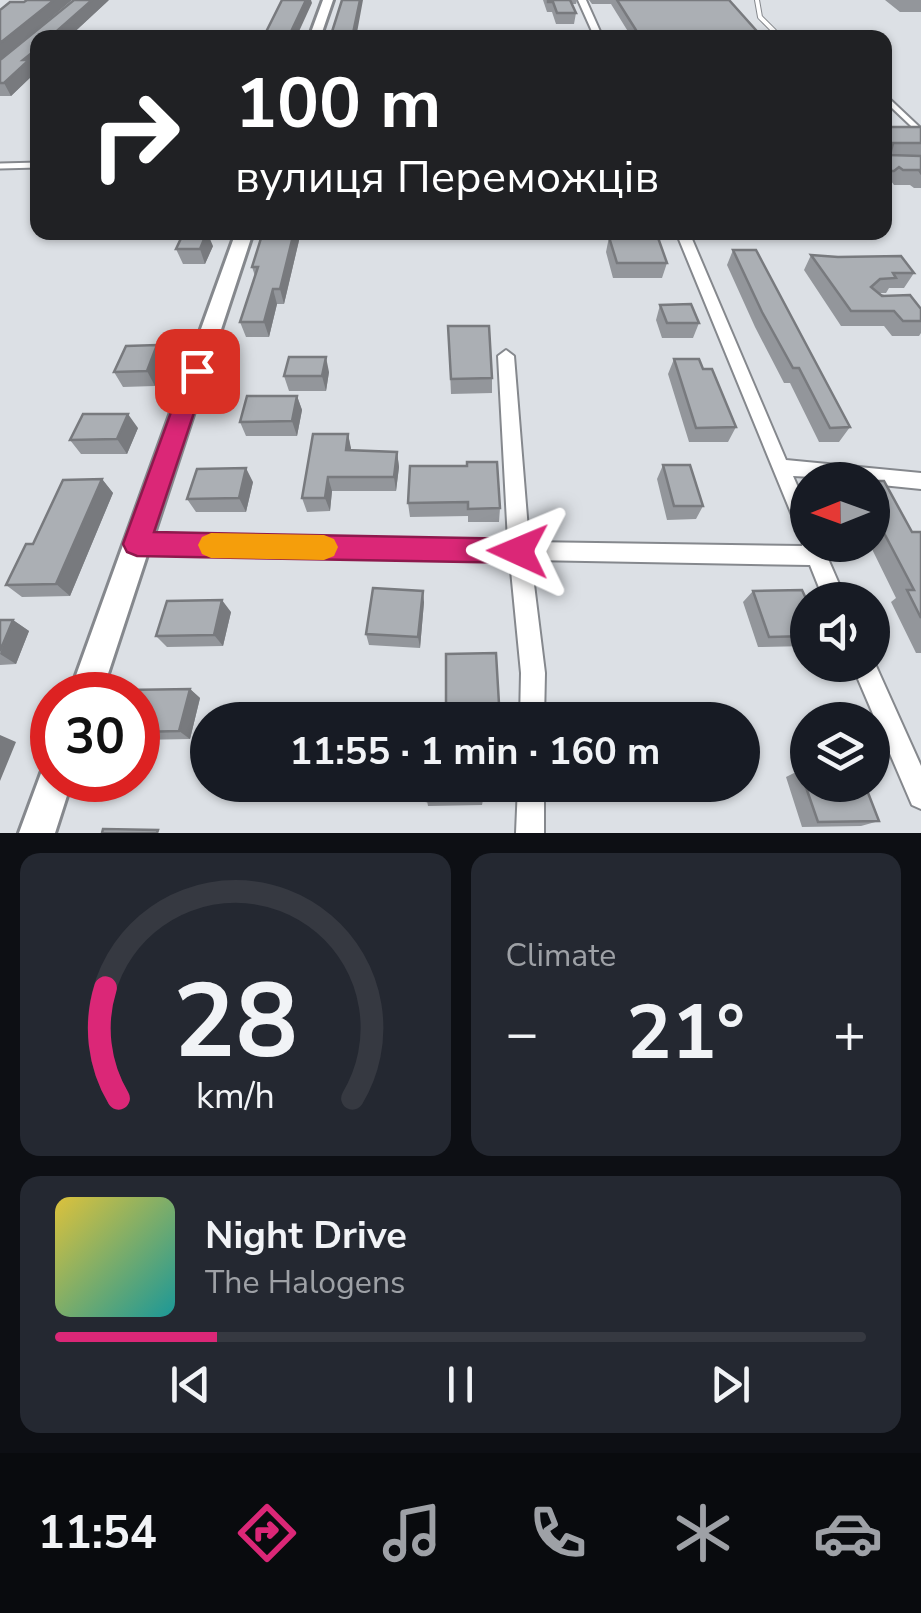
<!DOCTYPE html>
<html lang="en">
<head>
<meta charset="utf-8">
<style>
  :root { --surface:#171b24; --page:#242831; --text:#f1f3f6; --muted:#9ea1a6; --line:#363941; --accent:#db2777 }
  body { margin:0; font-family:"Nunito Sans",sans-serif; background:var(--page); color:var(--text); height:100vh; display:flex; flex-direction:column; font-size:38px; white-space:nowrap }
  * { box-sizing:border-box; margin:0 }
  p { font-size:32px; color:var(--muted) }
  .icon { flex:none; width:55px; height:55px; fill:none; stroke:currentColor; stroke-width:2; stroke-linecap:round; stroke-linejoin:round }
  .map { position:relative; height:833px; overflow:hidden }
  .sheet { display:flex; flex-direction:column; gap:20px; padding:20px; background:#0d0f14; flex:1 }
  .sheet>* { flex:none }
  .top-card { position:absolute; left:30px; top:30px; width:862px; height:210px; border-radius:20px; box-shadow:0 2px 8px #0004; background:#202124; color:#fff; overflow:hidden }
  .needle { width:65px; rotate:269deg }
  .tools { position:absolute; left:790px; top:462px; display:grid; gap:20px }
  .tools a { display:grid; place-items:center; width:100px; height:100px; border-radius:50%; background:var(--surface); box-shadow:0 2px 8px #0004; font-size:50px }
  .speed { position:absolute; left:30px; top:672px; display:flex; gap:20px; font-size:50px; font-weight:700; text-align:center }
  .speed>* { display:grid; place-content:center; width:130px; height:130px; border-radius:50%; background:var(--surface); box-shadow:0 2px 8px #0004; line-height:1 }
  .speed .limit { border:15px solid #d22; background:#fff; color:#111 }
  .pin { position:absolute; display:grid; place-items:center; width:85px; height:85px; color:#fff; margin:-42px; border-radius:20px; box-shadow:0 5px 15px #0006 }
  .me { position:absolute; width:110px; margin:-55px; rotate:271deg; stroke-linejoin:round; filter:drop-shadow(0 0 8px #0008) }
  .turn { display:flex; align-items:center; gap:35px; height:210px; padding:0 40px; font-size:45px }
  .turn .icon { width:130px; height:130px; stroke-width:2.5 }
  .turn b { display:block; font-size:70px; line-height:85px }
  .big { font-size:75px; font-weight:700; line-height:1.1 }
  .sheet .tile { flex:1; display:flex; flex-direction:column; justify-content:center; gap:15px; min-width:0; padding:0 35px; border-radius:20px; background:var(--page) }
  .sheet .dial { align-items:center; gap:0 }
  .dial svg { height:260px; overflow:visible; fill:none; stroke:var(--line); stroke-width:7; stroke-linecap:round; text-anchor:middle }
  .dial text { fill:var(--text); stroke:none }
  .song { display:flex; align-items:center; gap:30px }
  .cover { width:120px; height:120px; border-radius:15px; background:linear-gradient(135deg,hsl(50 70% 55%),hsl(180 70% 35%)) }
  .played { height:10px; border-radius:5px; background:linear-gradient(90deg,var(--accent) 20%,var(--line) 20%) }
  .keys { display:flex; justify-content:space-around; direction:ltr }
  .heat { display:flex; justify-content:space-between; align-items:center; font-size:55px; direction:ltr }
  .sheet .tiles { flex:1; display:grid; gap:20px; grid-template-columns:1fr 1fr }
  .tile:last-child { grid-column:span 2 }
  .trip { position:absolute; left:190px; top:702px; width:570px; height:100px; border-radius:50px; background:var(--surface); box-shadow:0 2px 8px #0004; font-weight:700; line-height:100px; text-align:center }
  .tabs { display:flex; height:160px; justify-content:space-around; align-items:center; background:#090b0e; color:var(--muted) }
  .tabs .icon { width:70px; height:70px }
  .tabs .on { color:var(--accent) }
  .tabs b { font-size:45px; color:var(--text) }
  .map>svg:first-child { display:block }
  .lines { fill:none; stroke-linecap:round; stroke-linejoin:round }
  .service-far1-casing { stroke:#85888d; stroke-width:6 }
  .service-casing { stroke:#85888d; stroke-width:9 }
  .minor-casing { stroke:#85888d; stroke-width:4 }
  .tertiary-casing { stroke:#85888d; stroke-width:6 }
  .service-far1 { stroke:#fff; stroke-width:4 }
  .service { stroke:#fff; stroke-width:5 }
  .minor { fill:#fff; fill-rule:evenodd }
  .tertiary { fill:#fff; fill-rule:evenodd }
  .wall { fill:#93969b }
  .shaded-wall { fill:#787a7e }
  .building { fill:#abafb4; stroke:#787a7e; stroke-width:2.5 }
  .route { fill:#db2777; stroke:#8e194d; stroke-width:2.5 }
  .slow { fill:#f59e0b }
</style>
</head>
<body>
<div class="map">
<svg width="921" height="833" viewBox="0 0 921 833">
  <rect width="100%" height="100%" fill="#dce0e5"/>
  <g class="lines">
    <defs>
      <path id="service-far1" d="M 757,0 L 760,17 L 774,31"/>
      <path id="service" d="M 885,98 L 921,132
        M 0,166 L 38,165"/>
      <path id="minor" d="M 578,0 L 586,0 L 603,38 L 595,38 Z
        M 676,232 L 689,232 L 786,460 L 921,473 L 921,489 L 872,484 L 872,480 L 793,476 L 808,510 L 808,545 L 822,545 L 846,600 L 824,600 L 810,565 L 531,560 L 545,673 L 544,720 L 520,720 L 521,673 L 510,560 L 137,553 L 130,551 L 127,544 L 130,537 L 137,535 L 508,541 L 498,356 L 506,350 L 514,356 L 529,542 L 802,546 L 803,542 Z
        M 872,657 L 921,766 L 921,809 L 912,805 L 852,665 L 872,665 Z
        M 518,785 L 544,785 L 544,833 L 516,833 Z"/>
      <path id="tertiary" d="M 323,0 L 333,0 L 320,38 L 309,38 Z
        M 236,232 L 253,232 L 101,695 L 69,695 Z
        M 52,764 L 52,780 L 72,780 L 55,833 L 19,833 L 43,768 Z"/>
    </defs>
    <!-- service-far1 casing -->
    <use href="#service-far1" class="service-far1-casing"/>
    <!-- service casing -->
    <use href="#service" class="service-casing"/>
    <!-- minor casing -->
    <use href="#minor" class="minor-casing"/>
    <!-- tertiary casing -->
    <use href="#tertiary" class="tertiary-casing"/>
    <!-- service-far1 -->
    <use href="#service-far1" class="service-far1"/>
    <!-- service -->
    <use href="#service" class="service"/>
    <!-- minor -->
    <use href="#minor" class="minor"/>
    <!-- tertiary -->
    <use href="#tertiary" class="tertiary"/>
  </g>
  <!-- wall -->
  <path class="wall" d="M 109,0 L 68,38 L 38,38 L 34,69 L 35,73 L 11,96 L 0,96 L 0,10 L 29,37 Z
    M 543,0 L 577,0 L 576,4 L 572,4 L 576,13 L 574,24 L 556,24 L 552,12 L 547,12 Z
    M 589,0 L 729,0 L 763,38 L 632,38 L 611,4 L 592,4 Z
    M 885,0 L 921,0 L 921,12 L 900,12 Z
    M 885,127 L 921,127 L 921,188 L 914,188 L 910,185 L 894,185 L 891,181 L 885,185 Z
    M 263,232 L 301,232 L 284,304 L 277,304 L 269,337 L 246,337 L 240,322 L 255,276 L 252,267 Z
    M 623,232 L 656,232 L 667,263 L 662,278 L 613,278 L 606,252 L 609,237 L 625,237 Z
    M 213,246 L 205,264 L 183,264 L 176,249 Z
    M 733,250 L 850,427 L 839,442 L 819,442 L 790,383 L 784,383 L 755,327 L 727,265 Z
    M 811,255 L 914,273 L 904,288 L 889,288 L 886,293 L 879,293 L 921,309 L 921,333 L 919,336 L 892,336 L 884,326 L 841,326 L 804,270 Z
    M 660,305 L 699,323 L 693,338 L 662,338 L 656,320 Z
    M 448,326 L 492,378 L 492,393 L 451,394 Z
    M 674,359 L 736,427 L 728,442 L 689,442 L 668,374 Z
    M 165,360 L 155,386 L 123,387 L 114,372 Z
    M 329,372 L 326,391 L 289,391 L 284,376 Z
    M 297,396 L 302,410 L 297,436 L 246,436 L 240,422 Z
    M 138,428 L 127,454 L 81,454 L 70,440 Z
    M 348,434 L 351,451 L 397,452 L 399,467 L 396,491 L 332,491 L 330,511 L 307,512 L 302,498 Z
    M 663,465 L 703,506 L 696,519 L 667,520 L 657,479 Z
    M 410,466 L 500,508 L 499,522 L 468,522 L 468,516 L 410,517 L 408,503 Z
    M 102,479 L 113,493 L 70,596 L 22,597 L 6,585 L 33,544 Z
    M 872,481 L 912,532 L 921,532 L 921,653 L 916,653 L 891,602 L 896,598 L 870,545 L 872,545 Z
    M 253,482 L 246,512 L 196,512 L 187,499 Z
    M 753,591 L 808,603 L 808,646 L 758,647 L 743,602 Z
    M 424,602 L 420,648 L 369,645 L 366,634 Z
    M 231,612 L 223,646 L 167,647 L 156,636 Z
    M 0,620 L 13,620 L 29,631 L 16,664 L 0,665 Z
    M 446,654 L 499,704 L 498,713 L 446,714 Z
    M 190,689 L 200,698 L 190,739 L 138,740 L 138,695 Z
    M 800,770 L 879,821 L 861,826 L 802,827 L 786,777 Z
    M 483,800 L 482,805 L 428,806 L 427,801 Z"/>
  <!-- shaded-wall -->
  <path class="shaded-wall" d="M 54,0 L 72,0 L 0,61 L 0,43 Z
    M 92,0 L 109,0 L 68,38 L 49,38 Z
    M 306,0 L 311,0 L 312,3 L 296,38 L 288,38 Z
    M 360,0 L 363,0 L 356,38 L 352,38 Z
    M 38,48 L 38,66 L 34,69 L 35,73 L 11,96 L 4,83 L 23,60 Z
    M 207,232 L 213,246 L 205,264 L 200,249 Z
    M 294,232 L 301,232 L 284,304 L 280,289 Z
    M 273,289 L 277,304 L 269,337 L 264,322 Z
    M 157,345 L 165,360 L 155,386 L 147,371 Z
    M 326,357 L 329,372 L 326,391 L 322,376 Z
    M 297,396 L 302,410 L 297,436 L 292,421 Z
    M 128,414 L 138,428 L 127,454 L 117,439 Z
    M 348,434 L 351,448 L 349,465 L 346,450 Z
    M 397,452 L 399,467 L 396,491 L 394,477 Z
    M 246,468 L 253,482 L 246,512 L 239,498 Z
    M 328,477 L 332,491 L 330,511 L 325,498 Z
    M 102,479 L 113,493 L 70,596 L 56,584 Z
    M 423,591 L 424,602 L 420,648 L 418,637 Z
    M 222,600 L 231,612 L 223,646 L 214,635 Z
    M 13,620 L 29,631 L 16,664 L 0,654 Z
    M 190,689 L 200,698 L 190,739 L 179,731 Z
    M 0,735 L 16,742 L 0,781 Z"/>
  <!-- building -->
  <path class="building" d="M 27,0 L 54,0 L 0,43 L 0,10 L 10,2 L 24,2 Z
    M 74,0 L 92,0 L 49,38 L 38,38 L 38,48 L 23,60 L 29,60 L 4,83 L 0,83 L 0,60 Z
    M 282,0 L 306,0 L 288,38 L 263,38 Z
    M 342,0 L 360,0 L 352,38 L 330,38 Z
    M 548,0 L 570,0 L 576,13 L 557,13 L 553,2 L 548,2 Z
    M 617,0 L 729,0 L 763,38 L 641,38 Z
    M 885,127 L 921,127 L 921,143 L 893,143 L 890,155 L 921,156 L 921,173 L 919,170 L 903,170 L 899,167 L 894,171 L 885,171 Z
    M 184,232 L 207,232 L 200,249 L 176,249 Z
    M 263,232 L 294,232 L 280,289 L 273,289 L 264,322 L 240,322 L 258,267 L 252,267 Z
    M 632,232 L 656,232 L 667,263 L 617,263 L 609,237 L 633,237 Z
    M 733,250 L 756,250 L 850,427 L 830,428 L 799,368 L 793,368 L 762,312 Z
    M 811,255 L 838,257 L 901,256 L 914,273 L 893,273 L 896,278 L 880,279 L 871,287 L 882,296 L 910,295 L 921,309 L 921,321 L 903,321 L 894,311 L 851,311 Z
    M 691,304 L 699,323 L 667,323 L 660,305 Z
    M 448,326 L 489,326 L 492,378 L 451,379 Z
    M 157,345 L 147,371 L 114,372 L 126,346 Z
    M 289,357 L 326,357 L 322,376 L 284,376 Z
    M 674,359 L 699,359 L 703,369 L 712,369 L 736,427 L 696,428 Z
    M 247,396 L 297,396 L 292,421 L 240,422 Z
    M 83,414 L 128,414 L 117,439 L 70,440 Z
    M 313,434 L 348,434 L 346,450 L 397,452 L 394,477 L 328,477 L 325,498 L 302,498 Z
    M 467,462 L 497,462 L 500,508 L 468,509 L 468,502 L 408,503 L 410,466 L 467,466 Z
    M 663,465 L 690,465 L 703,506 L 674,506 Z
    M 246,468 L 239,498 L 187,499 L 197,469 Z
    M 102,479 L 56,584 L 6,585 L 26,544 L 33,544 L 63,480 Z
    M 872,481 L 884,481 L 912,532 L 921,532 L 921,618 L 907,590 L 914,590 L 874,514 L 872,514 Z
    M 373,588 L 423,591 L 418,637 L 366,634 Z
    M 802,590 L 808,603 L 808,636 L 769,637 L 753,591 Z
    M 222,600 L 214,635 L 156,636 L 167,601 Z
    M 0,620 L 13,620 L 0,651 Z
    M 496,653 L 499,704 L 446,705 L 446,654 Z
    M 190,689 L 179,731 L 138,732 L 138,695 L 124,695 L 126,690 Z
    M 800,770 L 808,770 L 808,785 L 865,785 L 879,821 L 818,822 Z
    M 427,785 L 483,785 L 483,800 L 427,801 Z
    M 103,829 L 158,830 L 157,833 L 102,833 Z"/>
  <!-- route -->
  <path class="route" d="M 197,363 L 208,371 L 154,532 L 518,539 L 528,542 L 532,551 L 528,559 L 518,563 L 137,556 L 127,552 L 123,544 L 186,371 Z"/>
  <!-- slow -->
  <path class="slow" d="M 211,533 L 324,535 L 334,539 L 338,547 L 334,556 L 324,560 L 211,558 L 202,554 L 198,545 L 202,537 Z"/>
</svg>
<div class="tools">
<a><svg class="needle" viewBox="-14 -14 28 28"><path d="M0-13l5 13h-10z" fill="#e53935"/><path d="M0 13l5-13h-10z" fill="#9ea1a6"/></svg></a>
<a><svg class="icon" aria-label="sound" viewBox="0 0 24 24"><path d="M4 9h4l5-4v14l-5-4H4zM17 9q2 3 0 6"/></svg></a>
<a><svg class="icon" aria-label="layers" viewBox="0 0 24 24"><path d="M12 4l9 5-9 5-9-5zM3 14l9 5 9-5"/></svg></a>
</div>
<div class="speed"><div class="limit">30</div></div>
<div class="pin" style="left:197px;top:371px;background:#d93025"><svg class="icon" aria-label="arrive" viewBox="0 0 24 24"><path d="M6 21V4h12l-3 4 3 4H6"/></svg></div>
<svg class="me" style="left:518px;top:551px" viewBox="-20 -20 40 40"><path d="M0-17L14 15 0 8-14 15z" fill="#db2777" stroke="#fff" stroke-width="4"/></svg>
<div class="trip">11:55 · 1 min · 160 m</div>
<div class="top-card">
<div class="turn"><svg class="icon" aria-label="right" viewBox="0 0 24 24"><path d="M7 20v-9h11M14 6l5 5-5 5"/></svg><div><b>100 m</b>вулиця Переможців</div></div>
</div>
</div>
<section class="sheet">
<div class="tiles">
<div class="tile dial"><svg viewBox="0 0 100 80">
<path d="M14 69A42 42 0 1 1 86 69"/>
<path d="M14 69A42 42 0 0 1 10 35" stroke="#db2777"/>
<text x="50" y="56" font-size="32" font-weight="700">28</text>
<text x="50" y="72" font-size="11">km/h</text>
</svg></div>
<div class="tile"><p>Climate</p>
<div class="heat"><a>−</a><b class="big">21°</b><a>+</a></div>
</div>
<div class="tile">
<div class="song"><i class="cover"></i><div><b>Night Drive</b><p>The Halogens</p></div></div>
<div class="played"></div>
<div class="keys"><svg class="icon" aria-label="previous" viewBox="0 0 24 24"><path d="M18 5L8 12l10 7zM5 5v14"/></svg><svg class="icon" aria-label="pause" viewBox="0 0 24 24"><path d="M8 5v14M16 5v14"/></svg><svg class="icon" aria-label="next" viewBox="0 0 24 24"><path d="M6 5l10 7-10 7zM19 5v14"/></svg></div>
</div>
</div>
</section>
<nav class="tabs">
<b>11:54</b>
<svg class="icon on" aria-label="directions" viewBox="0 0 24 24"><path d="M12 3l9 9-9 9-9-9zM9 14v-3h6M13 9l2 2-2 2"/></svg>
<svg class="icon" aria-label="music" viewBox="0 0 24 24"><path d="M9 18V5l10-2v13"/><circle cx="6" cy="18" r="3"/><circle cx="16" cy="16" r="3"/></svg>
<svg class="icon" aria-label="phone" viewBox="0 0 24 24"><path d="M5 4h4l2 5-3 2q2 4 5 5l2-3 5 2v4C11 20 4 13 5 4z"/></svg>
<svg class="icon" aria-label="climate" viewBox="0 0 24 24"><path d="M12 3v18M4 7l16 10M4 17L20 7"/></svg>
<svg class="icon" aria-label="car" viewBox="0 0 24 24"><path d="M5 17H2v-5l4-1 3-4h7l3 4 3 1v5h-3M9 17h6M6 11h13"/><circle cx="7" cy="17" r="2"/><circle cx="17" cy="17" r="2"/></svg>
</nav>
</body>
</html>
